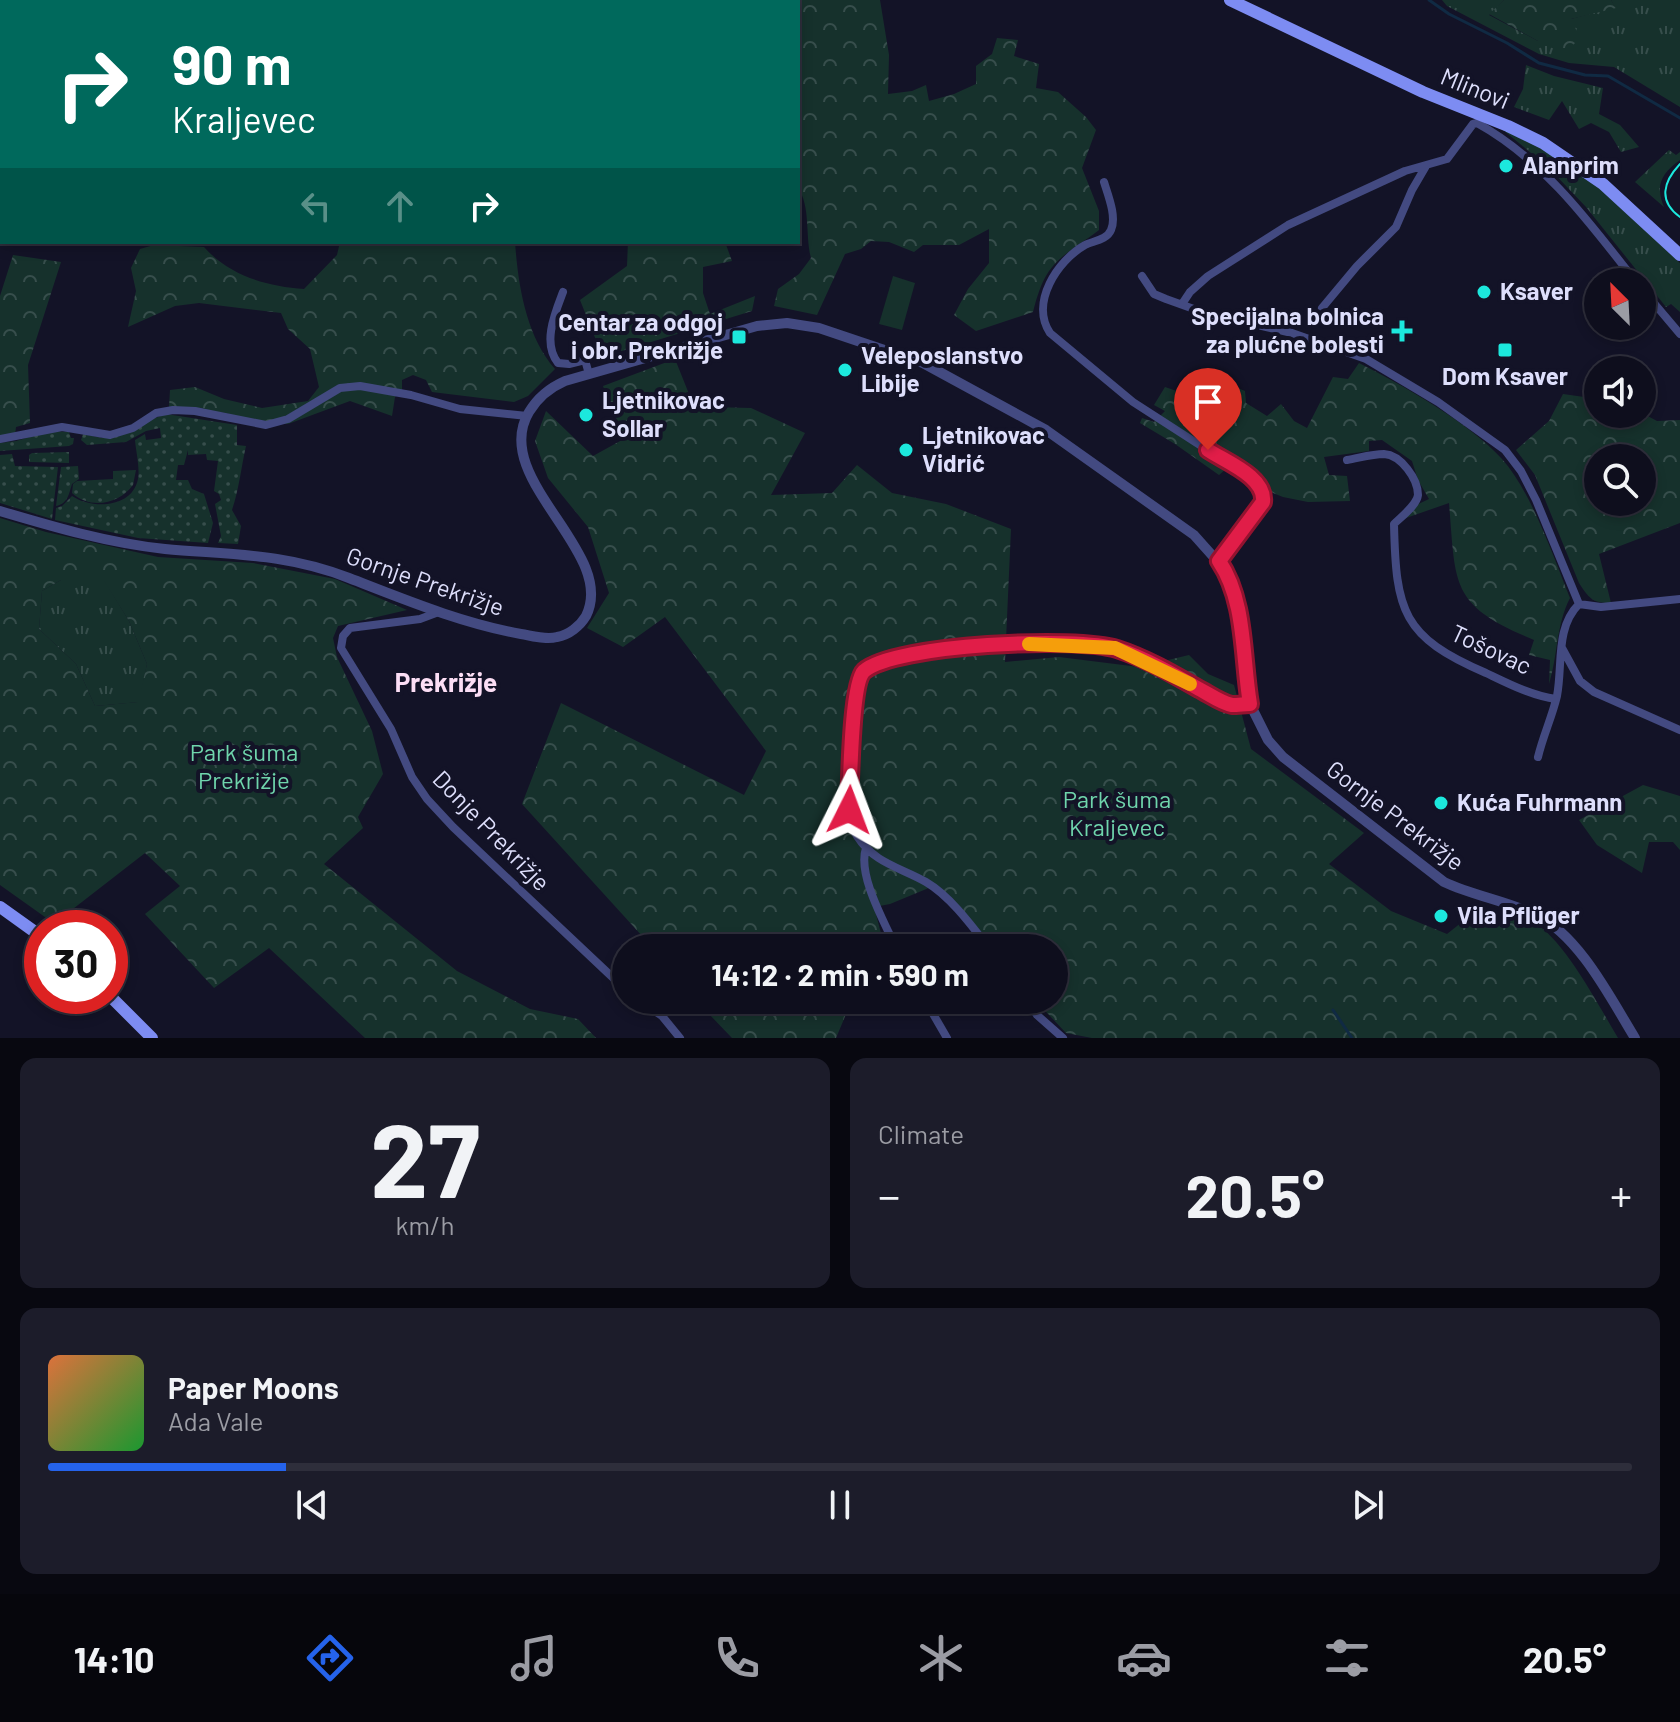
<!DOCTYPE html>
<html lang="en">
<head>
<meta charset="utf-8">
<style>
  :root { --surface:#0e0e1d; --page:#1c1c2a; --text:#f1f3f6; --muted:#9b9ca4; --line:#2e2e3b; --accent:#2563eb }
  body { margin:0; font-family:Barlow,sans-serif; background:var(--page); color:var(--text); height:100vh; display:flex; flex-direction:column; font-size:30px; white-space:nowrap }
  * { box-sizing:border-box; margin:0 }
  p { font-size:26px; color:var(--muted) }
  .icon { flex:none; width:44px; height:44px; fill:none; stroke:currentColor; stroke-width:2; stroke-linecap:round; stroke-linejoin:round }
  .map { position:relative; height:1038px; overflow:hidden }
  .details { display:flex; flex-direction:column; gap:20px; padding:20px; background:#080810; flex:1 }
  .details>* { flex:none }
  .top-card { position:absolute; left:0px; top:0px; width:800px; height:244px; box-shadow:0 4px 12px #0003,0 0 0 2px var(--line); background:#00695c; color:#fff; overflow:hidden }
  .needle { width:52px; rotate:336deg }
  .controls { position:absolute; left:1584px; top:268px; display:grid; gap:16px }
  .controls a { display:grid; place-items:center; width:72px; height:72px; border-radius:50%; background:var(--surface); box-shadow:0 4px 12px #0003,0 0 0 2px var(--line); font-size:40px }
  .speed { position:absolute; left:24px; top:910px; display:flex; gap:16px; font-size:40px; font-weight:700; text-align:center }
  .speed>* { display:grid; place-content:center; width:104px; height:104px; border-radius:50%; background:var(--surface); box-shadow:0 4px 12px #0003,0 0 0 2px var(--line); line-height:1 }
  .speed .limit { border:12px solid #d22; background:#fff; color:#111 }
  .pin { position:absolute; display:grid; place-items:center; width:68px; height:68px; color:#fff; margin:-82px -34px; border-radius:50% 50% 50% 0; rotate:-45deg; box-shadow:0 0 8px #0007 }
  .pin .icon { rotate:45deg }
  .me { position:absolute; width:88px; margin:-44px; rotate:3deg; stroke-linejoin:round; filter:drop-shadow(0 0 6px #0008) }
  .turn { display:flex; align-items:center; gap:28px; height:168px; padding:0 40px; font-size:36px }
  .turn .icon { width:104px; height:104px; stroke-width:2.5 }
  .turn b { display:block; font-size:56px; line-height:68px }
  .lanes { display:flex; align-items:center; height:76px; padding:0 40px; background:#0003; justify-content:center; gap:40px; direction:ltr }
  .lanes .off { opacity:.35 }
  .big { font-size:60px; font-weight:700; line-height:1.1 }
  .details .tile { flex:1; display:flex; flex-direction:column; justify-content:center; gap:12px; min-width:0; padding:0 28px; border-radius:16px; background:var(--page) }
  .details .dial { align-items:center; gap:0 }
  .dial b { font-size:104px; line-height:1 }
  .song { display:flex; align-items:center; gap:24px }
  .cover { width:96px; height:96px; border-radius:12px; background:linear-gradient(135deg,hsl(20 70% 55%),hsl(130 70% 35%)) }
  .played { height:8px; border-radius:4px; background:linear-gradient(90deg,var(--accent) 15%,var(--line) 15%) }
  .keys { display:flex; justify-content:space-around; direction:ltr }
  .heat { display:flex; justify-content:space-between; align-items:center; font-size:44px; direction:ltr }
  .details .tiles { flex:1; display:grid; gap:20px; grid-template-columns:1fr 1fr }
  .tile:last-child { grid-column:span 2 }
  .trip { position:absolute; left:612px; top:934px; width:456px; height:80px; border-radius:40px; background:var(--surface); box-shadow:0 4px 12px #0003,0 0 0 2px var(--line); font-weight:700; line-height:80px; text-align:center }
  .tab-bar { display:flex; height:128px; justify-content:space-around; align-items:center; background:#06060c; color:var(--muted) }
  .tab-bar .icon { width:56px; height:56px }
  .tab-bar .on { color:var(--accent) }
  .tab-bar b { font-size:36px; color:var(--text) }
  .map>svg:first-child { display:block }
  .grass { fill:url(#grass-tufts) }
  .forest { fill:url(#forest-crowns); fill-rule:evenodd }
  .garden { fill:url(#garden-dots) }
  .pitch { fill:#16312c }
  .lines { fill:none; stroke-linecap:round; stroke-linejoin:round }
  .stream { stroke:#102a43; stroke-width:3 }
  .minor { stroke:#434a81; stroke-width:8 }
  .tertiary { stroke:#434a81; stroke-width:10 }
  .secondary { stroke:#7d8cf2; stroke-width:12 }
  .tram { stroke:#1ce8dd; stroke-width:2 }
  .route-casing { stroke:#92132f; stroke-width:20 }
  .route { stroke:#e11d48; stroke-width:14 }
  .slow { stroke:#f59e0b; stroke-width:14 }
  .poi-dot { fill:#1ce8dd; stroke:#131327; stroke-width:3 }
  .labels { text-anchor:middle; stroke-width:8; stroke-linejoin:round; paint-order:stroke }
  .street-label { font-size:24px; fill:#dddefb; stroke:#131327 }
  .poi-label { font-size:24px; font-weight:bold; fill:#dddefb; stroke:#131327; text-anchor:start }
  .park-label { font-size:24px; fill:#6fd5ac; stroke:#131327 }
  .neighbourhood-label { font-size:26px; font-weight:bold; fill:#fcdef5; stroke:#131327 }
</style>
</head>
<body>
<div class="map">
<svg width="1680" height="1038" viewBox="0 0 1680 1038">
  <defs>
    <pattern id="grass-tufts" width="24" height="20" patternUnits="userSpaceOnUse" patternTransform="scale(2)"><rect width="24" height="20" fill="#16312c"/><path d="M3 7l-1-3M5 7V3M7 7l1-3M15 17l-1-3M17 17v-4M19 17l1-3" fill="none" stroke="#374e4c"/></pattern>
    <pattern id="forest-crowns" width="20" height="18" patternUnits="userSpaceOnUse" patternTransform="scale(2)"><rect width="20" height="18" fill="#16312c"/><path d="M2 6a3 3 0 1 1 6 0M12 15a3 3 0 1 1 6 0" fill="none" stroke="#374e4c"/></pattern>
    <pattern id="garden-dots" width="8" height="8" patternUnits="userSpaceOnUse" patternTransform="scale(2)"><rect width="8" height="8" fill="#16312c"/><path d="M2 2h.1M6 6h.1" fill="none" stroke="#374e4c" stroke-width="1.8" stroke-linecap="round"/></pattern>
  </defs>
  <rect width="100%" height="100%" fill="#131327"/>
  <!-- grass -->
  <path class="grass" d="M 1442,0 L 1504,0 L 1489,15 L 1538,41 L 1571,19 L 1615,7 L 1611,0 L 1680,0 L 1680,107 L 1614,67 L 1569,63 L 1539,54 L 1447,6 Z
    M 1526,65 L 1554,76 L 1603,88 L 1599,114 L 1620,125 L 1639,147 L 1621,152 L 1609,132 L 1591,123 L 1579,129 L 1562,101 L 1549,120 L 1514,107 L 1523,89 Z
    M 1504,128 L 1557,156 L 1601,189 L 1680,263 L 1680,312 L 1671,304 L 1666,307 L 1586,207 L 1547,166 L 1503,130 Z
    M 1669,150 L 1676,155 L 1680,152 L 1680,160 C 1661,174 1655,185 1664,207 L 1635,182 Z
    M 61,580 L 104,580 L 129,621 L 147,664 L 139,702 L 95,706 L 76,664 L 39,629 L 42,591 Z"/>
  <!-- forest -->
  <path class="forest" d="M 673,0 L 880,0 L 889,55 L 888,94 L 912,91 L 926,85 L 929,101 L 954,94 L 976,84 L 976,66 L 992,54 L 997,38 L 1018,40 L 1014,56 L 1039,64 L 1036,88 L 1058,92 L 1086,117 L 1096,130 L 1082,168 L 1099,211 L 1099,230 C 1059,260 1046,260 1033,312 L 976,331 L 954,315 L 968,289 L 989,263 L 989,229 L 959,245 L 923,245 L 914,252 L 889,242 L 871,241 L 861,249 L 845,254 L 817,315 L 774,306 L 778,289 L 799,274 L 811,258 C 805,235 811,208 798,187 L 798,2 L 673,2 Z
    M 1504,0 L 1611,0 L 1616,8 L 1571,19 L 1580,38 L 1567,51 L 1553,51 L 1553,43 L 1538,41 L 1489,14 Z
    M 340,242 L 515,242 C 518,285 526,336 555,369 L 528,396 L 514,402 L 432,392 L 426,380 L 413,375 L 402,380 L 402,390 L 395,397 L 392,416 L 350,401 L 288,424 L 258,423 L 226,413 L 169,407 L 170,390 L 195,387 L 224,399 L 262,408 L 308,401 L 319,387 L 310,349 L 288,329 L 281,313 L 199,303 L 175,306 L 128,327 L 136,291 L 131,268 L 140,249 L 154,245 L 204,247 C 230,276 266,286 304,289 L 337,255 Z
    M 628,242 L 725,242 L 732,261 L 703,267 L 703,293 L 710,314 L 755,296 L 752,311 L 612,354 L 598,345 L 580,300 L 627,266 Z
    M 13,255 L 61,262 L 28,365 L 30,423 L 16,427 L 15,435 L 0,435 L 0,296 Z
    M 675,359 L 689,394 L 710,407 L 751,408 L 805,433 L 771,495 L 832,493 L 857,465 L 892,493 L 946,504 L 1011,529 L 1005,662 L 1059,657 L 1139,667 L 1189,655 L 1208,674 L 1234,685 L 1251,749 L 1364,833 L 1329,864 L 1391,911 L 1447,934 L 1476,911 C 1495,913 1514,914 1532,922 C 1562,935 1600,1008 1618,1038 L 1092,1038 L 1066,1033 L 1035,1000 L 1054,1000 L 1054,948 L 994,948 L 953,900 L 936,885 L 890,904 L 874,907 L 882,937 L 877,948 L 653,948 L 522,804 L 561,703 L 744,795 L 766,751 L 665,617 L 623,647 L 587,628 L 609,593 L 588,527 L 548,478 L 535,441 L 546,411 L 593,456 L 622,440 L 603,386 Z
    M 1359,363 C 1401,384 1471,424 1502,459 C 1532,493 1553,556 1570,598 C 1556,625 1558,655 1549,684 L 1550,660 L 1529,655 L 1534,640 C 1450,605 1456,587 1449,503 L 1406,518 L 1408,509 L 1429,499 L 1418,480 L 1412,461 L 1382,440 L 1369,441 L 1369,451 L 1324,457 L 1329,475 L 1347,476 L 1350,501 L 1308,502 L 1283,497 L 1273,493 L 1262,482 L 1234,462 L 1219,475 L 1175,444 L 1140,423 L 1142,418 L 1154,422 L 1165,411 L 1154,405 L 1165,387 L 1194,397 L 1203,374 L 1245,391 L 1246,403 L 1267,416 L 1281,404 L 1294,421 L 1307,428 L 1333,377 L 1348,379 Z
    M 1563,394 L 1598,399 L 1598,414 L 1642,413 L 1657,421 L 1680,420 L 1680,523 L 1599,554 L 1611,603 C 1592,603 1589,598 1579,583 L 1535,475 L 1516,450 L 1549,421 ZM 1598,458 L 1642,458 L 1642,502 L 1598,502 Z
    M 0,518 L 46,532 L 158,557 L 253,563 L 335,579 L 407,610 L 338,626 L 333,638 L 337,657 L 372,731 L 383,774 L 358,817 L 363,828 L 324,864 L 457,971 L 530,1009 L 578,1019 L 596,1038 L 365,1038 L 269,948 L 214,988 L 145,914 L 180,886 L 145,853 L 69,912 L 45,917 L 0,885 ZM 61,580 L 104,581 L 129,621 L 147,664 L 138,702 L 95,706 L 76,664 L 39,629 L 42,591 Z
    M 1643,785 L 1680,796 L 1680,850 L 1673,842 L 1649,842 L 1642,873 L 1597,845 L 1579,820 Z
    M 721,1000 L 852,1000 L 836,1038 L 732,1038 L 709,1014 Z"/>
  <!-- garden -->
  <path class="garden" d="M 166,414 L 237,425 L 237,445 L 246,446 C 241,468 239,489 232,510 L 241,526 L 238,544 L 218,543 L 221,536 L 215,504 L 221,500 L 219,494 L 214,491 L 218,461 L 207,460 L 206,454 L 188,455 L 188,450 L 184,465 L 178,465 L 176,480 L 188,480 L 192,489 L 204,494 L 213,523 L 208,543 L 138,538 L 55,520 L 56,508 L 62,506 L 72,496 C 91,509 132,509 138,479 C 140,467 136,452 135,440 L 145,434 L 146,440 L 161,438 L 160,428 L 146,431 L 126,442 L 87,445 L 81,440 L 83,434 L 102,438 Z
    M 50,431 L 69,432 L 71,438 L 74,438 L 73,444 L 69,446 L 0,451 L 0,443 L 16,441 Z
    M 69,452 L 69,463 L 29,462 L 29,455 L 32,453 Z
    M 12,454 L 15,466 L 58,467 L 52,519 L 0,503 L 0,455 Z
    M 78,466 L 79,479 L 72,484 C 69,493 68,504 56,506 L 61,467 Z
    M 136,470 L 133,485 C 119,504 91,510 72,493 L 73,484 L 77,481 L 113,479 L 113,471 Z"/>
  <!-- pitch -->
  <path class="pitch" d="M 893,276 L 915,283 L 902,330 L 879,324 Z"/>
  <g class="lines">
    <!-- stream -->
    <path class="stream" d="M 1429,0 L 1449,14 L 1507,43 L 1539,63 L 1585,75 L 1608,76 L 1680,118
      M 1333,1010 L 1352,1038"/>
    <!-- minor -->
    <path class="minor" d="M 541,0 L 542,2
      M 581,0 L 581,2
      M 504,2 L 507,0
      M 0,7 L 2,8
      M 0,116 L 2,117
      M 1104,182 C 1108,195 1117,217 1111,230 C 1107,240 1093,241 1085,245 C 1057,261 1030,303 1050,333 L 1133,402 L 1257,482 L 1264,494 L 1263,502 L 1219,561
      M 1142,276 L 1154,294 L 1166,299 L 1205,313 L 1292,333 L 1366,359 L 1438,402 L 1505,450 L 1521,471 L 1536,500 L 1579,604
      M 1642,289 L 1680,334
      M 563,292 C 555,313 542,343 558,363 L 569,364 L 585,360 L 589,374
      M 1182,304 L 1190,292 L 1208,276 L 1288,225 L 1405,171 L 1447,159 L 1473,124 L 1477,123 C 1544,160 1590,223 1636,282
      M 1322,308 L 1357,266 L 1396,227 L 1412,190 L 1426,166
      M 0,439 L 62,427 L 110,435 L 133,428 L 156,413 L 173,410 L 195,411 L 266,425 L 288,419 L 340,388 L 360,386 L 411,395 L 460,409 L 527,416
      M 1347,460 C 1359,458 1372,454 1384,454 C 1401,455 1418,479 1418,495 C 1417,505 1401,517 1394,524 C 1396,611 1402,637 1486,673 C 1507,683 1532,696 1556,699
      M 1579,604 L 1601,607 L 1680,599
      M 436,613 L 420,619 L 350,628 L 343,636 L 341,648 L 391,729 L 412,777 L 427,799 L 453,827 L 626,990
      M 1562,648 L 1580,681 L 1594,692 L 1680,730
      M 1538,757 C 1543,736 1552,717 1557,696 C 1563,665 1555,628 1579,604
      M 866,848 C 857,875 885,923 896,948
      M 989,948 C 972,926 950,896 926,882 C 900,867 875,864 857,836 C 841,812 851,773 853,746 C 855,724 849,693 862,675 C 885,643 1081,636 1118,649 C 1144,658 1170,673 1194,686 C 1205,692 1220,703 1232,705 C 1238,705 1245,704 1250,704
      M 639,1000 L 662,1016 L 680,1038
      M 925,1000 L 947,1038
      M 1027,1000 L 1037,1015 L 1063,1038"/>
    <!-- tertiary -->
    <path class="tertiary" d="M 0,511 C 54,527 108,543 165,549 C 231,555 285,553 349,578 C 406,600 461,623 521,634 C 533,636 546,640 557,637 C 569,635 580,626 586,616 C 618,552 489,479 529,412 C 538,397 549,388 565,381 L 757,326 L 787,323 L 819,328 L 923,363 L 1046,430 L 1194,535 L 1227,572 L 1237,603 L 1250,704 L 1268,740 L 1283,757 L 1444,882 C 1474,896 1507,901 1536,915 C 1579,935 1611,999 1635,1038"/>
    <!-- secondary -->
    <path class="secondary" d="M 1230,0 L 1423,92 L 1508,126 L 1543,143 L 1603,184 L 1680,255
      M 0,907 L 42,937
      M 110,996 L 152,1038"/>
    <!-- tram -->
    <path class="tram" d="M 1680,164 C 1663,182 1658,201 1680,217"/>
  </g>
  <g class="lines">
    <defs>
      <path id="route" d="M 849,810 C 850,787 851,683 864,671 C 895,644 1078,636 1117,649 C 1145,658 1173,674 1199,689 C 1209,694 1221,703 1232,705 C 1238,705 1245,704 1250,704 C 1242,657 1246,601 1219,561 L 1263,502 C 1266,477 1226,462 1208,450"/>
    </defs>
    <!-- route casing -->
    <use href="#route" class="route-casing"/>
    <!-- route -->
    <use href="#route" class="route"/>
    <!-- slow -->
    <path class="slow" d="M 1029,644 L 1115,648 L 1190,684"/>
  </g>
  <!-- markers -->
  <g class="poi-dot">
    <circle cx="1506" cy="166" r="8"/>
    <circle cx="1484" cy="292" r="8"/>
    <path d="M1398 319h8v8h8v8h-8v8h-8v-8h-8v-8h8z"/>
    <rect x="731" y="329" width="16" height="16" rx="4"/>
    <rect x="1497" y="342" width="16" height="16" rx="4"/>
    <circle cx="845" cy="370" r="8"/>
    <circle cx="586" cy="415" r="8"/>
    <circle cx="906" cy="450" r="8"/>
    <circle cx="1441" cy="803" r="8"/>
    <circle cx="1441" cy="916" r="8"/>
  </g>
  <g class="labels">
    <!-- street labels -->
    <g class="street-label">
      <text transform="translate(1475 89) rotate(22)" y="8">Mlinovi</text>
      <text transform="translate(425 582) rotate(19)" y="8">Gornje Prekrižje</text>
      <text transform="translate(1491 650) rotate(25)" y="8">Tošovac</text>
      <text transform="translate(1395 816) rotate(37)" y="8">Gornje Prekrižje</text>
      <text transform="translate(491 831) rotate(46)" y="8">Donje Prekrižje</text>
    </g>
    <!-- poi labels -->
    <g class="poi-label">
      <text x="1522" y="174">Alanprim</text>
      <text x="1500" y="300">Ksaver</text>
      <text x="1384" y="325" text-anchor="end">Specijalna bolnica<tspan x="1384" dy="28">za plućne bolesti</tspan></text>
      <text x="723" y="331" text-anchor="end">Centar za odgoj<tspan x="723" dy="28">i obr. Prekrižje</tspan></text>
      <text x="861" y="364">Veleposlanstvo<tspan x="861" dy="28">Libije</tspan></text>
      <text x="1505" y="385" text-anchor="middle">Dom Ksaver</text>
      <text x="602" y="409">Ljetnikovac<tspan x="602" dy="28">Sollar</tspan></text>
      <text x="922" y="444">Ljetnikovac<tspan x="922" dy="28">Vidrić</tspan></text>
      <text x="1457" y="811">Kuća Fuhrmann</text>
      <text x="1457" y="924">Vila Pflüger</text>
    </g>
    <!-- park labels -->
    <g class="park-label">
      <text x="244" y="761">Park šuma<tspan x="244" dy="28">Prekrižje</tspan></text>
      <text x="1117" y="808">Park šuma<tspan x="1117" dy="28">Kraljevec</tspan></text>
    </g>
    <!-- neighbourhood labels -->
    <g class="neighbourhood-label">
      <text x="446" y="692">Prekrižje</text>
    </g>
  </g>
</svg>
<div class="controls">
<a><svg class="needle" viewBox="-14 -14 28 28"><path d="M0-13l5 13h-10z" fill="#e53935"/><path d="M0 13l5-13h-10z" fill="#9b9ca4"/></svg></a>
<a><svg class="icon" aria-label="sound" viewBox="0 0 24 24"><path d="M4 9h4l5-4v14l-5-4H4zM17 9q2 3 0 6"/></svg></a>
<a><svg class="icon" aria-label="search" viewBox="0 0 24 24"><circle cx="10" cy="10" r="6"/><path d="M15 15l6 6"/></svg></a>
</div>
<div class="speed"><div class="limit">30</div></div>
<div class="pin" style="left:1208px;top:450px;background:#d93025"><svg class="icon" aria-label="arrive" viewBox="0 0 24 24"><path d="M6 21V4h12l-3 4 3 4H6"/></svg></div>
<svg class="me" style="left:849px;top:810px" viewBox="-20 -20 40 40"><path d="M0-17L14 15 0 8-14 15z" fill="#e11d48" stroke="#fff" stroke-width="4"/></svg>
<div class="trip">14:12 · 2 min · 590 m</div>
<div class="top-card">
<div class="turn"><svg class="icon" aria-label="right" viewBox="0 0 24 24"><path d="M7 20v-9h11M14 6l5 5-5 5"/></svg><div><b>90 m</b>Kraljevec</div></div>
<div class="lanes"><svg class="icon off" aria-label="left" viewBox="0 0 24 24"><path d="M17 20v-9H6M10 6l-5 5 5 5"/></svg><svg class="icon off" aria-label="ahead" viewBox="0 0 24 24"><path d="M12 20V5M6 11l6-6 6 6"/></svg><svg class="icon" aria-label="right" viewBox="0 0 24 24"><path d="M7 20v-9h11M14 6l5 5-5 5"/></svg></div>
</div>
</div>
<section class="details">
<div class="tiles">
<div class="tile dial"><b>27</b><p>km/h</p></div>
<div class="tile"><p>Climate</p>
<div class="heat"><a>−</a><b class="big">20.5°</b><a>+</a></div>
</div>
<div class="tile">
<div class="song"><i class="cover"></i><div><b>Paper Moons</b><p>Ada Vale</p></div></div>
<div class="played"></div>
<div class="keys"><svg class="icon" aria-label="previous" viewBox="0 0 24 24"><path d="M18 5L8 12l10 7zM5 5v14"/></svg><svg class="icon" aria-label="pause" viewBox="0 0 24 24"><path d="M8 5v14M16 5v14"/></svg><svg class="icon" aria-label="next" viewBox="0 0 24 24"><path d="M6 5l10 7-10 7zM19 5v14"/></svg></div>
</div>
</div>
</section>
<nav class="tab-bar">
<b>14:10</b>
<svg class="icon on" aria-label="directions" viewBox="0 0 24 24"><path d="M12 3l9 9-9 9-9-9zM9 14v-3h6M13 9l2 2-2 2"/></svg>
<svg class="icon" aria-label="music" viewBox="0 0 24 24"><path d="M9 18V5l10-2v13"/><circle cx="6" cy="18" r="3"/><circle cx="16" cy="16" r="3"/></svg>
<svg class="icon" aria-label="phone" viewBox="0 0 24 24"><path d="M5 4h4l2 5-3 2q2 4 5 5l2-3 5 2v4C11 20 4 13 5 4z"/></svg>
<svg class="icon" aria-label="climate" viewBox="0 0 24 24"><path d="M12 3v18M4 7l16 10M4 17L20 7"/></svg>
<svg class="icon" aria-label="car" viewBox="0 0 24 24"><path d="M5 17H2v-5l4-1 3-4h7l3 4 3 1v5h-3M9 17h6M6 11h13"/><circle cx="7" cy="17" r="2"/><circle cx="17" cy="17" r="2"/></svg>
<svg class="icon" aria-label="filters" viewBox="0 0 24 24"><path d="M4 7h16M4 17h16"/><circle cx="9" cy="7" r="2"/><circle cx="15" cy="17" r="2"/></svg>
<b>20.5°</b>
</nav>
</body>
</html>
